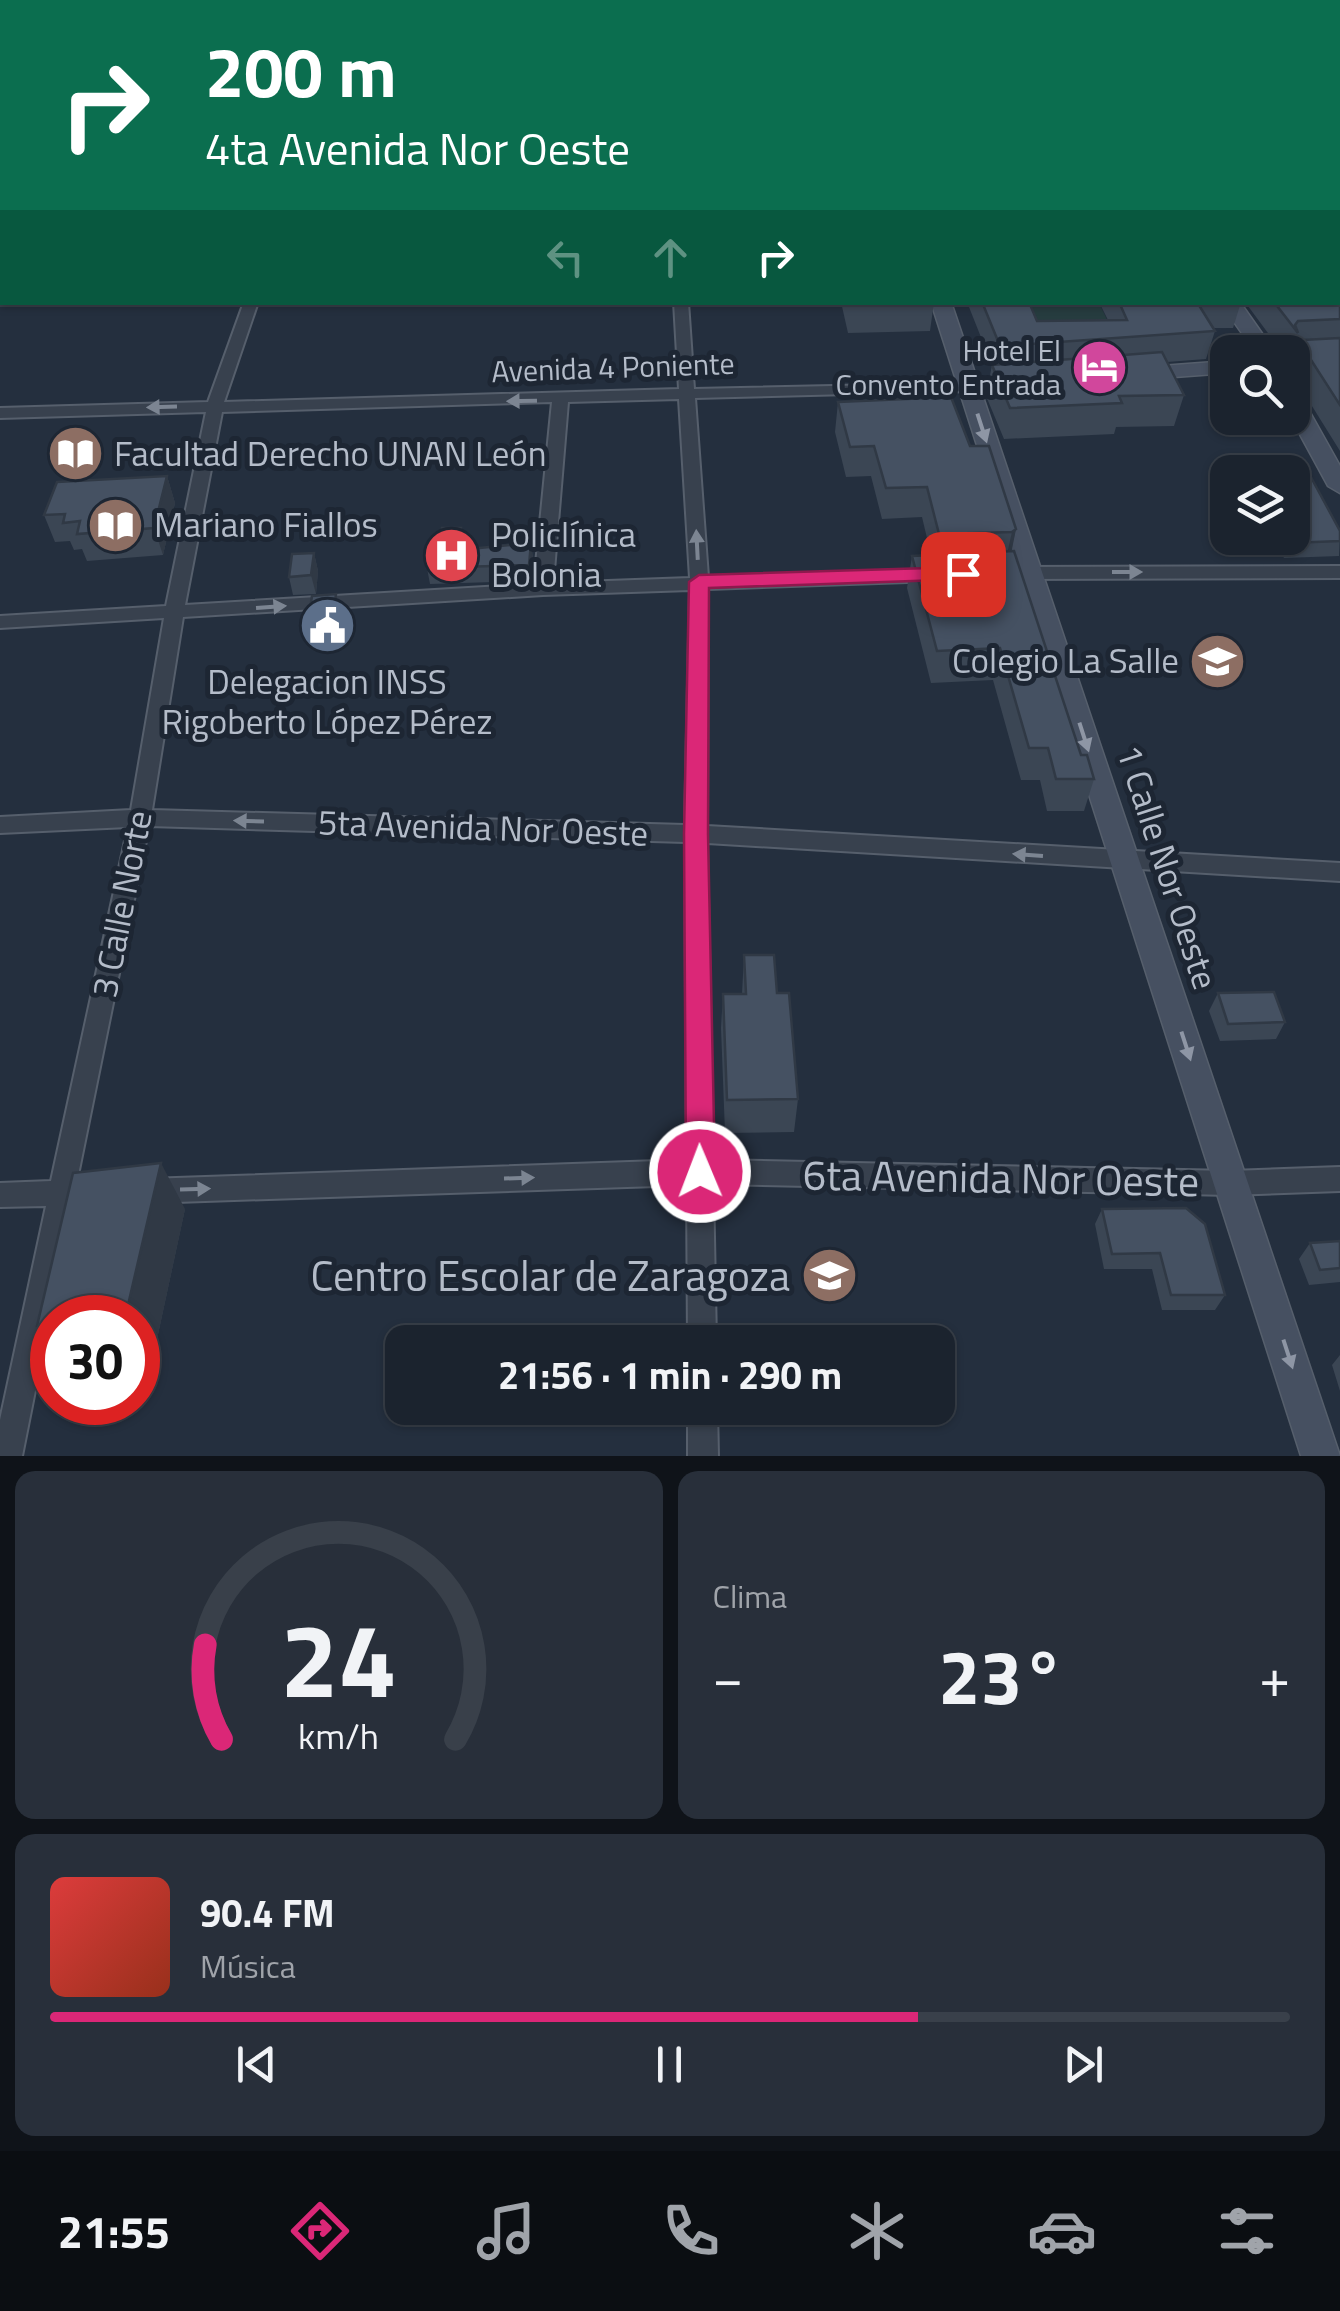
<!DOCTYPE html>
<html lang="es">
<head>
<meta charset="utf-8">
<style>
  :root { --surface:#1b232e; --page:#282f3a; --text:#f1f3f6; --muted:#a0a4aa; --line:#39404a; --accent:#db2777 }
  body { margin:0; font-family:"Titillium Web",sans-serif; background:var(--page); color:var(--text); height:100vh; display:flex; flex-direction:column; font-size:38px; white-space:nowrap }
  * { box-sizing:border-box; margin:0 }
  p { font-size:32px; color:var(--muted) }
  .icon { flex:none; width:55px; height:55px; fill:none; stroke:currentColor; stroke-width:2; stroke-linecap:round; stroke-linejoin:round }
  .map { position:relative; height:1456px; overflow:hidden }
  .drawer { display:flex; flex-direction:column; gap:15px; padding:15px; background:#0f1319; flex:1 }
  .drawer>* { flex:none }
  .banner { position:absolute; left:0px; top:0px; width:1340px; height:305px; box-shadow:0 2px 8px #0004,0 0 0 2px var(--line); background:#0b6e4f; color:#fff; overflow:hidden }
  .controls { position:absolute; left:1210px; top:335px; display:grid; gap:20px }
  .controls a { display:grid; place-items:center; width:100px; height:100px; border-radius:20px; background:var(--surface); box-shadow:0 2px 8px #0004,0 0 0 2px var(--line); font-size:50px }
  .speed { position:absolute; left:30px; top:1295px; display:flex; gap:20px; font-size:50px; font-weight:700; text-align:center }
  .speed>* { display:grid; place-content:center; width:130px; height:130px; border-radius:50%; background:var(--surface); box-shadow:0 2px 8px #0004,0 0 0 2px var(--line); line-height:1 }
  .speed .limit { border:15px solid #d22; background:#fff; color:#111 }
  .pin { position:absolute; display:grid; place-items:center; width:85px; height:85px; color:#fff; margin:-42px; border-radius:20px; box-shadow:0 5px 15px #0006 }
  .me { position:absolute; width:110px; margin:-55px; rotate:359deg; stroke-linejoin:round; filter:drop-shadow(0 0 8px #0008) }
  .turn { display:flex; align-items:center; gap:35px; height:210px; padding:0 40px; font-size:45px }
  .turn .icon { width:130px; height:130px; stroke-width:2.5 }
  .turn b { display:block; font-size:70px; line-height:85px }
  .lanes { display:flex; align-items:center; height:95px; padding:0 40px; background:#0003; justify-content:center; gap:50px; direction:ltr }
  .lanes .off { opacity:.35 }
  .big { font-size:75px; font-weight:700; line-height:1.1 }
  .drawer .card { flex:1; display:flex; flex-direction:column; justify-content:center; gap:15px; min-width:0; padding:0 35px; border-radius:20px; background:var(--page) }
  .drawer .dial { align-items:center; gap:0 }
  .dial svg { height:260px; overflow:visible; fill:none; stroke:var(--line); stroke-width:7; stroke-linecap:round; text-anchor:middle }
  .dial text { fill:var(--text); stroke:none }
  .song { display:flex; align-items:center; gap:30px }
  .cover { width:120px; height:120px; border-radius:15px; background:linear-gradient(135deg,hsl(0 70% 55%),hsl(10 70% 35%)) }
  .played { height:10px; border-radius:5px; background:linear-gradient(90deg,var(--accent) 70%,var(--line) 70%) }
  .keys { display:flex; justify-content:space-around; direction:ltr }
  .heat { display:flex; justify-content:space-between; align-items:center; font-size:55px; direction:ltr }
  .drawer .tiles { flex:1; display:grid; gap:15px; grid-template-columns:1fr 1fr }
  .card:last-child { grid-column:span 2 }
  .trip { position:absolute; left:385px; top:1325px; width:570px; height:100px; border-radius:20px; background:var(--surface); box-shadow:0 2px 8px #0004,0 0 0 2px var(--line); font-weight:700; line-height:100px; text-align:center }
  .tabs { display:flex; height:160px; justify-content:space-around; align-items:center; background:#0b0e12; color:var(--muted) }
  .tabs .icon { width:70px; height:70px }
  .tabs .current { color:var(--accent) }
  .tabs b { font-size:45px; color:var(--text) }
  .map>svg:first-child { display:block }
  .green { fill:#263c3f }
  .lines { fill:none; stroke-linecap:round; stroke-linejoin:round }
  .street-casing { stroke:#565f6c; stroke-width:4 }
  .secondary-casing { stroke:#565f6c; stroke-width:3 }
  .street { fill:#38414e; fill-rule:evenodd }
  .secondary { fill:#465061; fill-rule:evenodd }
  .wall { fill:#3b4654 }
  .shaded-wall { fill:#303945 }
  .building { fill:#455162; stroke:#303945; stroke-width:2.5 }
  .oneway { fill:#7c8592 }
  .oneway2 { fill:#8e96a5 }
  .route { fill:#db2777; stroke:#8e194d; stroke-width:2.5 }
  .labels { text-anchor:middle; stroke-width:10; stroke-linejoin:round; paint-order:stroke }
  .far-poi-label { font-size:30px; fill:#b4bcc9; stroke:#1d2633; text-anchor:end }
  .far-street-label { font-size:30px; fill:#b4bcc9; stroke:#1d2633 }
  .poi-label { font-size:35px; fill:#b4bcc9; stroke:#1d2633; text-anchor:start }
  .street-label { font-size:35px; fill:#b4bcc9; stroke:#1d2633 }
  .near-street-label { font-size:42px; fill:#b4bcc9; stroke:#1d2633 }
  .near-poi-label { font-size:42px; fill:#b4bcc9; stroke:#1d2633; text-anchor:end }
</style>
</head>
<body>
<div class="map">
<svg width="1340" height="1456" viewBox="0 0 1340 1456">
  <rect width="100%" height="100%" fill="#242f3e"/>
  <!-- green -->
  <path class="green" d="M 1013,303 L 1099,303 L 1120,347 L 1031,349 Z"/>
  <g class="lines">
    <defs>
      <path id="street" d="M 643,0 L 653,0 L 654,2 L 644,2 Z
        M 1139,0 L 1151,0 L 1152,2 L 1141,2 Z
        M 0,15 L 2,15 L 2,21 L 0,21 Z
        M 0,90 L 2,90 L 2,96 L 0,96 Z
        M 2,122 L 2,132 L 0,133 L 0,123 Z
        M 244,302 L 258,302 L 224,402 L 679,389 L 674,302 L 688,302 L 694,389 L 973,383 L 973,389 L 968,391 L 695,398 L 708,577 L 937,569 L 946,575 L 937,581 L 708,589 L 707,826 L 1340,863 L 1340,881 L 707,843 L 713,1160 L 1231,1171 L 1340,1167 L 1340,1191 L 1231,1195 L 713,1184 L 716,1342 L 688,1342 L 687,1185 L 147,1203 L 138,1200 L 134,1191 L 138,1182 L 147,1179 L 687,1160 L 685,842 L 149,826 L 77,1180 L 102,1183 L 106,1192 L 102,1201 L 72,1205 L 22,1456 L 0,1456 L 0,1420 L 46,1206 L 0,1207 L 0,1183 L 51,1181 L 128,827 L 0,833 L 0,817 L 131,810 L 164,618 L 0,628 L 0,616 L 166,606 L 206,412 L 0,418 L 0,408 L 208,402 ZM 679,399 L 690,578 L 553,583 L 568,402 ZM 552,402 L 534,584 L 185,605 L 222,412 ZM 690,590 L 685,825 L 152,810 L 183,617 L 543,595 Z
        M 1340,566 L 1340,578 L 1016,579 L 1007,573 L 1016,567 Z
        M 688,1408 L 717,1408 L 718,1456 L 688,1456 Z"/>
      <path id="secondary" d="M 0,233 L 2,234 L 2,245 L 0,245 Z
        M 931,302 L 951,302 L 1340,1456 L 1301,1456 Z
        M 1220,302 L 1240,302 L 1275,352 L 1255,352 Z
        M 1228,361 L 1228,373 L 1134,380 L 1123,374 L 1134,368 Z
        M 1292,394 L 1303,400 L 1340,466 L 1340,493 L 1328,486 L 1291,418 Z"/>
    </defs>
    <!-- street casing -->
    <use href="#street" class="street-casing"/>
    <!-- secondary casing -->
    <use href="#secondary" class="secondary-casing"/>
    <!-- street -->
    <use href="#street" class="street"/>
    <!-- secondary -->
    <use href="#secondary" class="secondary"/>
  </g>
  <!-- wall -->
  <path class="wall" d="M 282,0 L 380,0 L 381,2 L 282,2 Z
    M 802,0 L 891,0 L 891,2 L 802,2 Z
    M 966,0 L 1072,0 L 1019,2 L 968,2 Z
    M 1153,0 L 1340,0 L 1340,89 L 1338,87 L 1338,2 L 1154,2 Z
    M 1340,153 L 1340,451 L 1292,374 L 1292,352 L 1282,352 L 1245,302 L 1338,302 Z
    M 841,302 L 934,302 L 930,331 L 848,333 Z
    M 967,302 L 1029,302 L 1037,321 L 1108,320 L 1099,302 L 1241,302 L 1233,328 L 1213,328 L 1215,331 L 1206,359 L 1167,362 L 1184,395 L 1174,426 L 1116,427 L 1114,434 L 1004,439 L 986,396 L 992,365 Z
    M 838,402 L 970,446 L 1016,529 L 1011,551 L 1081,755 L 1094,779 L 1084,811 L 1047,811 L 1040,780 L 1021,780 L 993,680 L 931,683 L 907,588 L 912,556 L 931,555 L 922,517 L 882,519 L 871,476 L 846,477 L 835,432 Z
    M 1306,468 L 1340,531 L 1339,556 L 1284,558 L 1273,538 L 1292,538 L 1292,472 L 1266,472 L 1267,469 Z
    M 167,476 L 175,503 L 163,555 L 87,561 L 82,549 L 74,550 L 70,541 L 55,542 L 44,515 Z
    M 531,543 L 533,559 L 531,581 L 430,584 L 427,568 L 440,551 L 463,544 L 462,550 Z
    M 314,553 L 318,571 L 316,594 L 293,595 L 289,577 Z
    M 340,612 L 337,639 L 312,640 L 308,622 Z
    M 744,955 L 777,993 L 798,1099 L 794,1132 L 725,1133 L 721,1028 L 723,994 L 742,994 Z
    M 1218,993 L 1285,1022 L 1276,1039 L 1220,1041 L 1209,1011 Z
    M 185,1209 L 151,1367 L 138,1367 L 138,1318 L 52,1318 L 52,1346 L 37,1326 Z
    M 1102,1209 L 1225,1295 L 1215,1310 L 1162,1310 L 1152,1269 L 1104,1269 L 1095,1224 Z
    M 1340,1241 L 1340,1282 L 1309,1285 L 1299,1259 L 1310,1243 Z
    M 1340,1355 L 1340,1391 L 1332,1365 Z"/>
  <!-- shaded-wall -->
  <path class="shaded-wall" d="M 167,476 L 175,503 L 163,555 L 154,528 Z
    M 461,528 L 463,544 L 460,566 L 458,550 Z
    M 1016,529 L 1010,559 L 1005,563 L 1012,532 Z
    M 531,543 L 533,559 L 531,581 L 529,565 Z
    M 314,553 L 318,571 L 316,594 L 311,575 Z
    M 336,594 L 340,612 L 337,639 L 333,621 Z
    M 161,1163 L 185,1209 L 151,1367 L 138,1347 L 138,1318 L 125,1318 Z"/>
  <!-- building -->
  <path class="building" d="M 43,0 L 141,0 L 139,2 L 41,2 Z
    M 334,0 L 378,0 L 377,2 L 333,2 Z
    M 490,0 L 539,0 L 539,2 L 489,2 Z
    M 587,0 L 645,0 L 646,2 L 588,2 Z
    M 670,0 L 780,0 L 800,1 L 801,2 L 670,2 Z
    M 863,0 L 890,0 L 891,2 L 864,2 Z
    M 985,0 L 1018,0 L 1019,2 L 987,2 Z
    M 1179,0 L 1340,0 L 1340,60 L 1338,60 L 1338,2 L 1181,2 Z
    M 1338,151 L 1340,153 L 1340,319 L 1298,321 L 1295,325 L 1298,333 L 1274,302 L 1338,302 Z
    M 850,302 L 934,302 L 934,303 L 851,305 Z
    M 982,302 L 1029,302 L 1037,321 L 1127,320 L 1119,302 L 1197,302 L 1215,331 L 1000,346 Z
    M 1295,335 L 1302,340 L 1340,338 L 1340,405 Z
    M 1162,352 L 1184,395 L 1119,396 L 1122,403 L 1010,408 L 992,365 Z
    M 951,397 L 970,446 L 989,446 L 1016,529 L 1012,532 L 939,534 L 927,487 L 886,488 L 874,446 L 850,447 L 838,402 Z
    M 1306,468 L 1340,531 L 1340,541 L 1290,543 L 1287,538 L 1292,538 L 1292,472 L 1270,472 L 1267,469 Z
    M 167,476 L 154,528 L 77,534 L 80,521 L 63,523 L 65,514 L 44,515 L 57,482 Z
    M 442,528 L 461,528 L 458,550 L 531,543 L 529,565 L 427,568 L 427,551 L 440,551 Z
    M 1014,551 L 1081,755 L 1087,755 L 1094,779 L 1056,779 L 1048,748 L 1029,748 L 1000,648 L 937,651 L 912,556 Z
    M 314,553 L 311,575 L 289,577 L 292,554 Z
    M 336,594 L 333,621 L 308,622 L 312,596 Z
    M 744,955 L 774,955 L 777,993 L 789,993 L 798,1099 L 727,1100 L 723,994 L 746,994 Z
    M 1274,992 L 1285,1022 L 1228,1024 L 1218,993 Z
    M 161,1163 L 125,1318 L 52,1318 L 52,1326 L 37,1326 L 73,1173 Z
    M 1186,1208 L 1205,1224 L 1225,1295 L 1171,1295 L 1160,1253 L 1112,1254 L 1102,1209 Z
    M 1340,1241 L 1340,1268 L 1320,1270 L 1310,1243 Z"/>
  <!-- one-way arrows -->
  <defs><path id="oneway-solid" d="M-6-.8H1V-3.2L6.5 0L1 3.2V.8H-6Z" transform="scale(2.5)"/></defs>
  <g class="oneway">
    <use href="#oneway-solid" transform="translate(522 401) rotate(179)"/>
    <use href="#oneway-solid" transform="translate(162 407) rotate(178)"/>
    <use href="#oneway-solid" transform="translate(697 545) rotate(-93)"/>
    <use href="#oneway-solid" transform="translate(1127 572)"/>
    <use href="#oneway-solid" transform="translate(271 607) rotate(-4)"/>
    <use href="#oneway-solid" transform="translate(249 821) rotate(-178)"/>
    <use href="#oneway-solid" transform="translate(1028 855) rotate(-176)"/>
    <use href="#oneway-solid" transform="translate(519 1178) rotate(-2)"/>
    <use href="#oneway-solid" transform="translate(195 1189) rotate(-2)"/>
  </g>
  <g class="oneway2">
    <use href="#oneway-solid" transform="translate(982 428) rotate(72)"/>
    <use href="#oneway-solid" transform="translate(1084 737) rotate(72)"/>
    <use href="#oneway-solid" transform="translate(1186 1046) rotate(72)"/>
    <use href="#oneway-solid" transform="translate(1288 1354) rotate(72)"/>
  </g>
  <!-- route -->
  <path class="route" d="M 963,567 L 970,569 L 970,579 L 709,588 L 708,834 L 715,1172 L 711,1181 L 700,1185 L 690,1181 L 686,1172 L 684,834 L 689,582 L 699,575 Z"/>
  <!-- icons -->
  <defs>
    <symbol id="hotel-disc" viewBox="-11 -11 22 22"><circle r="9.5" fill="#d1479c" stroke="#1d2633"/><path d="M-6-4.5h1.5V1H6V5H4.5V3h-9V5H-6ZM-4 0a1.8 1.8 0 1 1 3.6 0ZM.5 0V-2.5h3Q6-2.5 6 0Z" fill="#fff"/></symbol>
    <symbol id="library-disc" viewBox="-11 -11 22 22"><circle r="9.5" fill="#8d6e63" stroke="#1d2633"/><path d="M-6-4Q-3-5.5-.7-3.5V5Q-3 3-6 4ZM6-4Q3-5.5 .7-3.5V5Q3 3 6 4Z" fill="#fff"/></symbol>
    <symbol id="hospital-disc" viewBox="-11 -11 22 22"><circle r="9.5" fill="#e0444e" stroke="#1d2633"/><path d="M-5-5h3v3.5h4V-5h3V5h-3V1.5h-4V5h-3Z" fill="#fff"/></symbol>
    <symbol id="civic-disc" viewBox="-11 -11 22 22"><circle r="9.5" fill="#5c6f8a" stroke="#1d2633"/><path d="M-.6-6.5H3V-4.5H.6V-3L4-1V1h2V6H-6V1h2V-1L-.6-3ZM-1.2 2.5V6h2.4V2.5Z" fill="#fff"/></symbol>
    <symbol id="school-disc" viewBox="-11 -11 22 22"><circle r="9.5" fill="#8d6e63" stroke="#1d2633"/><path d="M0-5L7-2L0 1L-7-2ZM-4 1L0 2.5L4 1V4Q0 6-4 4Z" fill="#fff"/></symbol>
  </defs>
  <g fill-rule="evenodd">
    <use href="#hotel-disc" x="1068" y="336" width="63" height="63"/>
    <use href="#library-disc" x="44" y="422" width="63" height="63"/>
    <use href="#library-disc" x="84" y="494" width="63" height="63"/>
    <use href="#hospital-disc" x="420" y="524" width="63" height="63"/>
    <use href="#civic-disc" x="296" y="594" width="63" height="63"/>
    <use href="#school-disc" x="1186" y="630" width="63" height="63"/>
    <use href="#school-disc" x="798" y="1244" width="63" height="63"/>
  </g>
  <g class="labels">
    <!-- far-poi labels -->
    <g class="far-poi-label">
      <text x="1061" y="361">Hotel El<tspan x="1061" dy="34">Convento Entrada</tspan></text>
    </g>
    <!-- far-street labels -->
    <g class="far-street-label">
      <text transform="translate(613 368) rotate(-2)" y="10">Avenida 4 Poniente</text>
    </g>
    <!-- poi labels -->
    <g class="poi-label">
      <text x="114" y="466">Facultad Derecho UNAN León</text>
      <text x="154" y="537">Mariano Fiallos</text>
      <text x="491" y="547">Policlínica<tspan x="491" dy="40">Bolonia</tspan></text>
      <text x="1179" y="673" text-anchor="end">Colegio La Salle</text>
      <text x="327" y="694" text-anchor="middle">Delegacion INSS<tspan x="327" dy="40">Rigoberto López Pérez</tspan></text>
    </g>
    <!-- street labels -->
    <g class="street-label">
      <text transform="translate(483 828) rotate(2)" y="12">5ta Avenida Nor Oeste</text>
      <text transform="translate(1167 867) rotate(72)" y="12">1 Calle Nor Oeste</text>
      <text transform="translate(122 904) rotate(-79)" y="12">3 Calle Norte</text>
    </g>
    <!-- near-street labels -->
    <g class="near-street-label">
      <text transform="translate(1001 1178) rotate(1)" y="15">6ta Avenida Nor Oeste</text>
    </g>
    <!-- near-poi labels -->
    <g class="near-poi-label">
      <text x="790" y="1291">Centro Escolar de Zaragoza</text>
    </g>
  </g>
</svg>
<div class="controls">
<a><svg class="icon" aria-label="search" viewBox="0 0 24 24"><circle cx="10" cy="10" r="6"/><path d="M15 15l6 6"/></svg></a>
<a><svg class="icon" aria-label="layers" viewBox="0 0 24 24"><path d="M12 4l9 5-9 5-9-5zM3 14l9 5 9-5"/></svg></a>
</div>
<div class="speed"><div class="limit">30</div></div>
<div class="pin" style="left:963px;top:574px;background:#d93025"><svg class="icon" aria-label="arrive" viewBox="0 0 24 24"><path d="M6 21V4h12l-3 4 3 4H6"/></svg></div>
<svg class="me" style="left:700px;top:1172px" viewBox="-20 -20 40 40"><circle r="17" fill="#db2777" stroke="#fff" stroke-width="3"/><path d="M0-11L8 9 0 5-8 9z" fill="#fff"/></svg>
<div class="trip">21:56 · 1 min · 290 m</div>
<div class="banner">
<div class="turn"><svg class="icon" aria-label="right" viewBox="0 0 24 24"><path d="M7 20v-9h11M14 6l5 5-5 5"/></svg><div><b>200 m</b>4ta Avenida Nor Oeste</div></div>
<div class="lanes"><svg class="icon off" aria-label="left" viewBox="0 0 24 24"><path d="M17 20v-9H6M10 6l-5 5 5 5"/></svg><svg class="icon off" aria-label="ahead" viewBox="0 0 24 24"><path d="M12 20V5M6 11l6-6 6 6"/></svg><svg class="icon" aria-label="right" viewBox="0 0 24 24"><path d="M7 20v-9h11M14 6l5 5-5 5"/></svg></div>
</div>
</div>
<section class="drawer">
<div class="tiles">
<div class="card dial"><svg viewBox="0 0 100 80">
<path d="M14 69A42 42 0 1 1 86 69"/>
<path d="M14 69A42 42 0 0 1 9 40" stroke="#db2777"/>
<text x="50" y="56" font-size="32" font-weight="700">24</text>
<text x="50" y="72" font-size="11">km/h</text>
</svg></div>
<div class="card"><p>Clima</p>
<div class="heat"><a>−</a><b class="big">23°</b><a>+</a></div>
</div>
<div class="card">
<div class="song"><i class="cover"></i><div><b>90.4 FM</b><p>Música</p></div></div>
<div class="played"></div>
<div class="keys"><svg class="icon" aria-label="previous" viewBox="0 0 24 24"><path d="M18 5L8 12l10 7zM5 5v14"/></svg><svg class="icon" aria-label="pause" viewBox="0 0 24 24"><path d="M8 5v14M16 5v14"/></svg><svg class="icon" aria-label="next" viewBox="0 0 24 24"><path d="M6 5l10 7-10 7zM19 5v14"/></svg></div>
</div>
</div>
</section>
<nav class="tabs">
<b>21:55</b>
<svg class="icon current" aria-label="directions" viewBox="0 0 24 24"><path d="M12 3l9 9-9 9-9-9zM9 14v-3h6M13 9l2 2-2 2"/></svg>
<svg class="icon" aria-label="music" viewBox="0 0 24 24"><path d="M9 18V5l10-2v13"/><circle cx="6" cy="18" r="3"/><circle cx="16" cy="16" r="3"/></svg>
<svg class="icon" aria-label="phone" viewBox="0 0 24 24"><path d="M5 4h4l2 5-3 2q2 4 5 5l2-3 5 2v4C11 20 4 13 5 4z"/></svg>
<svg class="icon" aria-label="climate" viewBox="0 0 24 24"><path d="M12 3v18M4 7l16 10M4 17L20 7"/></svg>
<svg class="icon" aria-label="car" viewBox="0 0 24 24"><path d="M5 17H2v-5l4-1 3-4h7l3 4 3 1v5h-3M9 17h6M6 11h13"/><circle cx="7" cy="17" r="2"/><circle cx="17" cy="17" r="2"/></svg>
<svg class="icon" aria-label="filters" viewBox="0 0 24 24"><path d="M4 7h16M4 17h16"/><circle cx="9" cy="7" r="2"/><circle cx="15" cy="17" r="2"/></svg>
</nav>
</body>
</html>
